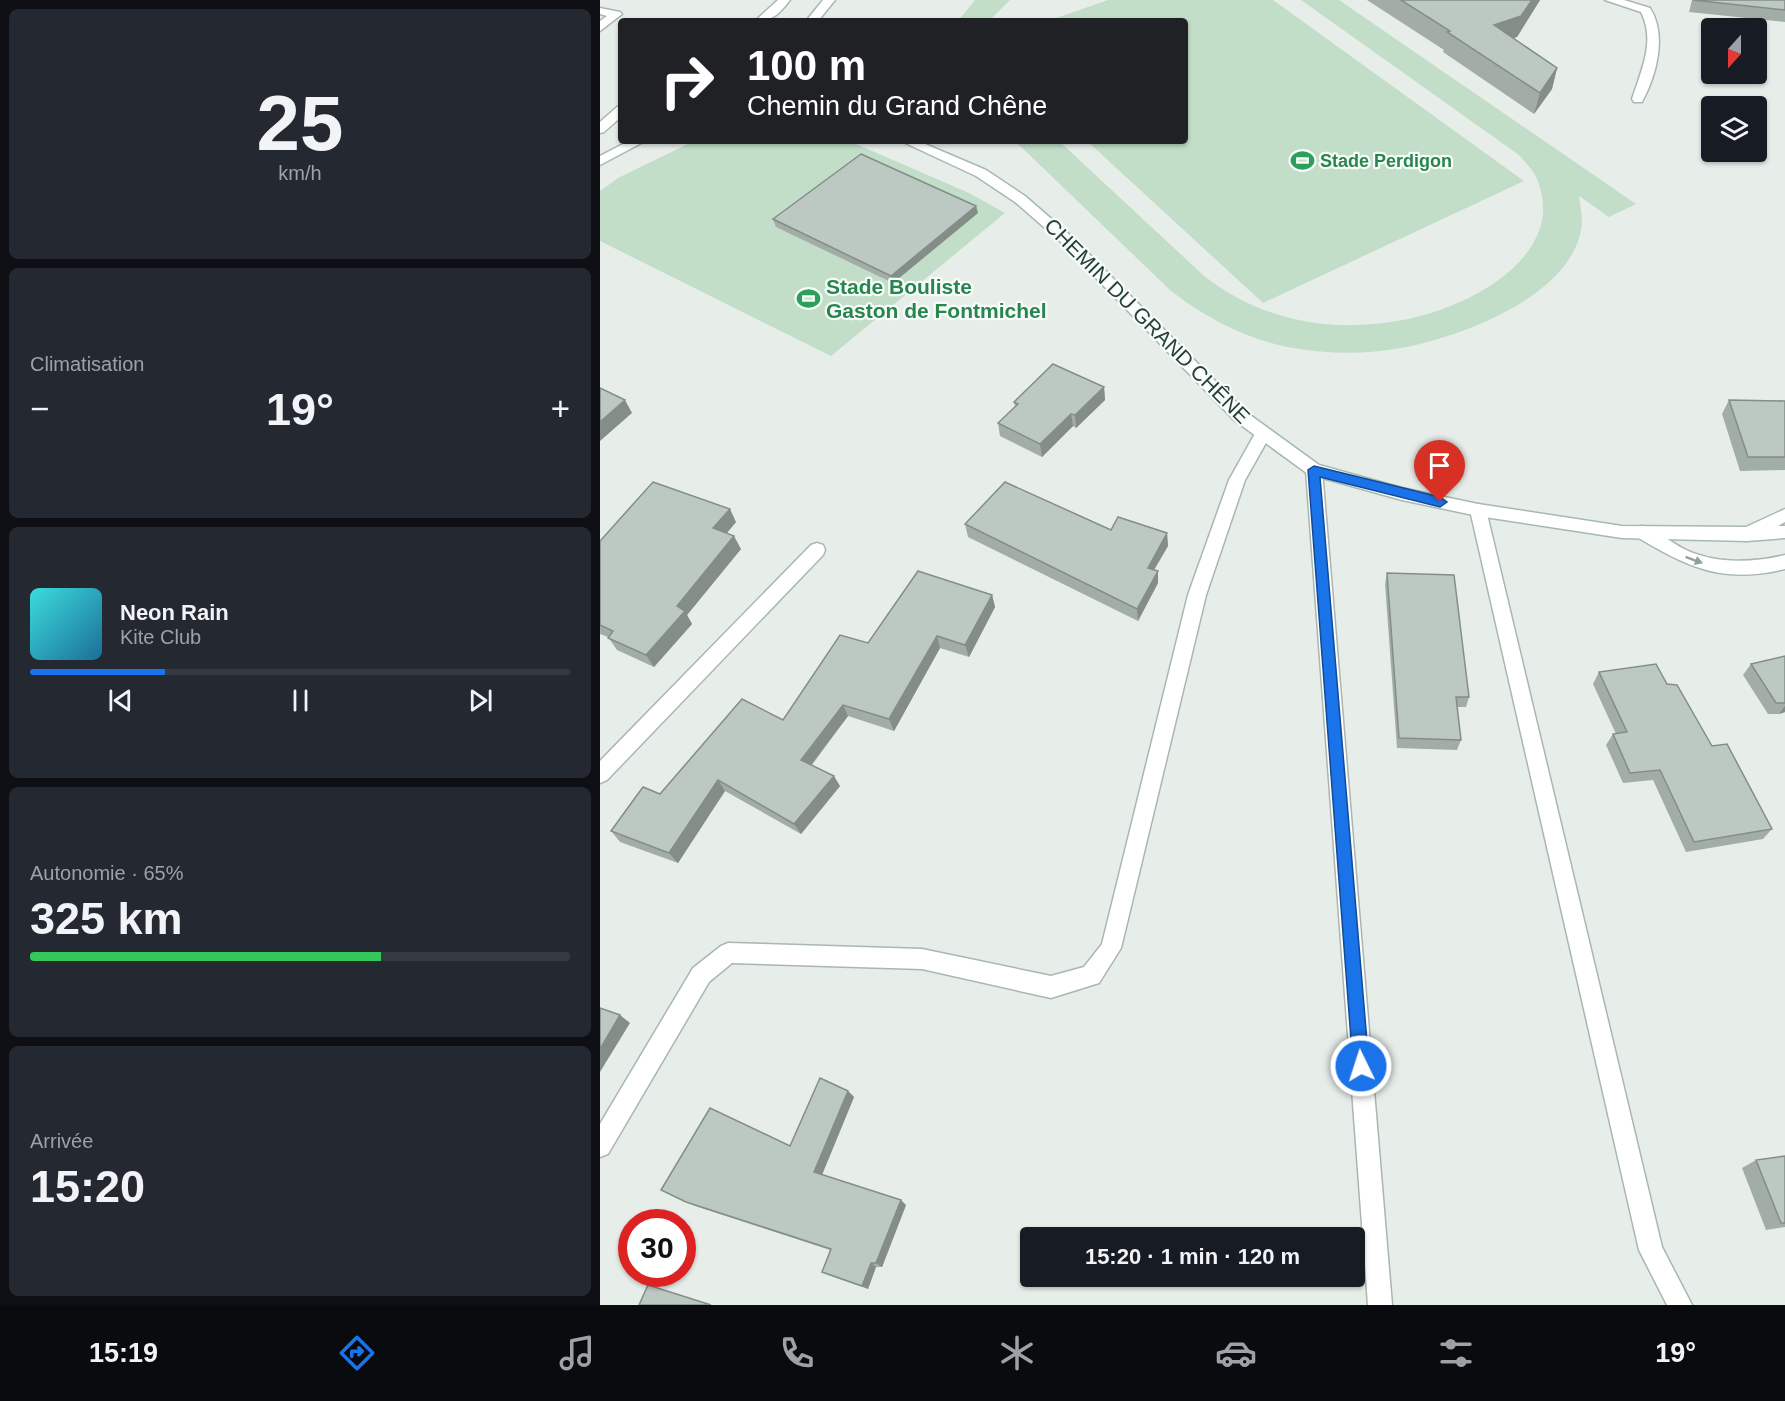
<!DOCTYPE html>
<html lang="fr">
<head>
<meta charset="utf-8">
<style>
  :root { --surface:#171b24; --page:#242831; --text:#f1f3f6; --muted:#9ea1a6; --line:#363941; --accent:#1a73e8 }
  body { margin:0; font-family:Arial,sans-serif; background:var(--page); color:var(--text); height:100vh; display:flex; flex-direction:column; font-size:22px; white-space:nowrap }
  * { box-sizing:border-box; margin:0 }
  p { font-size:20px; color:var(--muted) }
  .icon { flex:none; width:33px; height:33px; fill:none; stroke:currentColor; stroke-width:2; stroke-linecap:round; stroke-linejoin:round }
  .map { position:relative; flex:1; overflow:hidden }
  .panel { display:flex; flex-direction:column; gap:9px; padding:9px; background:#0d0f14; width:600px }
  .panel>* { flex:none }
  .hud { position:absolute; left:18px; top:18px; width:570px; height:126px; border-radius:6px; box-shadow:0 2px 4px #0004; background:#202124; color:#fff; overflow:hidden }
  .needle { width:39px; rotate:201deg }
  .tools { position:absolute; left:1101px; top:18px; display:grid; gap:12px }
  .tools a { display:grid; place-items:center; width:66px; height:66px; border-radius:6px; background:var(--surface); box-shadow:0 2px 4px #0004; font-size:30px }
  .speed { position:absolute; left:18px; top:1209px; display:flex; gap:12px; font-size:30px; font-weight:700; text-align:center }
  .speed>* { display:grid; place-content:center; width:78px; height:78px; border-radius:50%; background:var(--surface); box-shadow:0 2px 4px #0004; line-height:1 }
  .speed .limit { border:9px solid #d22; background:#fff; color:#111 }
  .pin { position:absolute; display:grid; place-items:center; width:51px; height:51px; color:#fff; margin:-62px -26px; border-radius:50% 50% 50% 0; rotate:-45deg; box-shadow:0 0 6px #0007 }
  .pin .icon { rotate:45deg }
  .me { position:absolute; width:66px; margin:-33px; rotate:356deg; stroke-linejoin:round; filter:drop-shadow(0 0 4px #0008) }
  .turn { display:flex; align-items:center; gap:21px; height:126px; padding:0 30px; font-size:27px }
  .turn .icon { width:78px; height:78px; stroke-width:2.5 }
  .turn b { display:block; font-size:42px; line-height:51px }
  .big { font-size:45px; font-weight:800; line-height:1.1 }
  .panel .tile { flex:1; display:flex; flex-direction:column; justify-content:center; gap:9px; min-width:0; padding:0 21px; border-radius:9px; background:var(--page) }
  .panel .dial { align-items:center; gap:0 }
  .dial b { font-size:78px; line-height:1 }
  .song { display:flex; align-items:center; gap:18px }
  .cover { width:72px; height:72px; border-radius:9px; background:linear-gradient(135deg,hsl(180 70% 55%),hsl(200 70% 35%)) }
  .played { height:6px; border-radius:3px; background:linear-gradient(90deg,var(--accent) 25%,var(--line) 25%) }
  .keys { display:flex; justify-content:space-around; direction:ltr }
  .heat { display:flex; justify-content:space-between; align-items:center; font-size:33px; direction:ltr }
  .charge { height:9px; border-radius:4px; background:linear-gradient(90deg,#34c759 65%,var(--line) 0) }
  .trip { position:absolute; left:420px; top:1227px; width:345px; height:60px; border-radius:6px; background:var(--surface); box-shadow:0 2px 4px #0004; font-weight:800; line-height:60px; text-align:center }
  .menu { display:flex; height:96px; justify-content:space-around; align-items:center; background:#090b0e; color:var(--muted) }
  .menu .icon { width:42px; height:42px }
  .menu .active { color:var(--accent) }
  .menu b { font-size:27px; color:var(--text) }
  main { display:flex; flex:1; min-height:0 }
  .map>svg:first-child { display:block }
  .green { fill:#c2ddc8 }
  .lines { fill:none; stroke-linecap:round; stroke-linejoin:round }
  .lane-casing { stroke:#a9b6b1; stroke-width:3 }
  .street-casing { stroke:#a9b6b1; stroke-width:3 }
  .secondary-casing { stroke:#a6b9b1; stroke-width:3 }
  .lane { fill:#fff; fill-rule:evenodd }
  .street { fill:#fff; fill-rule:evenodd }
  .secondary { fill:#fff; fill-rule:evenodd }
  .wall { fill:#a2ada8 }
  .shaded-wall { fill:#848d88 }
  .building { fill:#bcc9c3; stroke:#848d88; stroke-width:1.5 }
  .oneway { fill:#92a09b }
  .route { fill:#1a73e8; stroke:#114b97; stroke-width:1.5 }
  .labels { text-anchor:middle; stroke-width:4.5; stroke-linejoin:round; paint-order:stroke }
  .far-leisure-label { font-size:18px; font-weight:bold; fill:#27864d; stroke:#f7fbf9; text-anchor:start }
  .leisure-label { font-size:21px; font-weight:bold; fill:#27864d; stroke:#f7fbf9; text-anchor:start }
  .street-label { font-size:21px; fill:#264037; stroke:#f7fbf9 }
</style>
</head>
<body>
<main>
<section class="panel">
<div class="tile dial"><b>25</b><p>km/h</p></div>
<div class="tile"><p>Climatisation</p>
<div class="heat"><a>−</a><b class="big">19°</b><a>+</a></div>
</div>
<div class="tile">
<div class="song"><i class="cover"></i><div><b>Neon Rain</b><p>Kite Club</p></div></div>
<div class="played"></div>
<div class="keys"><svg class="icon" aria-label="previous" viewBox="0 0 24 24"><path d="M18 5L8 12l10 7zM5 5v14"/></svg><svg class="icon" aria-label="pause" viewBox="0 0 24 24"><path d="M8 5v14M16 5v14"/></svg><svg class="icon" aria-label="next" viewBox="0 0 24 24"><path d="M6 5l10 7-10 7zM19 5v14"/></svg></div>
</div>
<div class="tile"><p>Autonomie · 65%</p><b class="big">325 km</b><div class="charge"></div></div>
<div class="tile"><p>Arrivée</p><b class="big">15:20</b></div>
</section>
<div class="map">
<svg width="1185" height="1305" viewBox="0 0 1185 1305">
  <rect width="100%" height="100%" fill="#e7eeea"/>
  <!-- green -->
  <path class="green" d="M 375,0 L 410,0 L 389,21 L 358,21 Z
    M 508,0 L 673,0 L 924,181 L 663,303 L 487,141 L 585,141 L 585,21 L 448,21 Z
    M 701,0 L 739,0 L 1036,204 L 1009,217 L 979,196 C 980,204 982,214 982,223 C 976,295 861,337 801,348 C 765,355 724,354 687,347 C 644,338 604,317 570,290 L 415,141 L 459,141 L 603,275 C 635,300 668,315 709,322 C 732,326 759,326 782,323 C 839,318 928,282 942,221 C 945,206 942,187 934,173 C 930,167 924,161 919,155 Z
    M 94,141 L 249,141 L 369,193 L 405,213 L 231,356 L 0,241 L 0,191 L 18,178 Z"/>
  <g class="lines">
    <defs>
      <path id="lane" d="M 223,0 L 235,0 L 218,21 L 206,21 Z
        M 1005,0 L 1024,0 L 1050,8 C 1067,35 1057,74 1042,102 L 1034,102 L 1032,99 C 1041,71 1056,41 1041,12 Z
        M 1043,526 C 1058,530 1070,542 1084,549 C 1114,564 1152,563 1185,555 L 1185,569 C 1123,584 1089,568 1037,537 L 1035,532 L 1037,527 Z"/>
      <path id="street" d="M 0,8 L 20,12 L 22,14 L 0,31 L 0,21 L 7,16 L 0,14 Z
        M 663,428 L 669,430 L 671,434 L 645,480 L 606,595 L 521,948 L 499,983 L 451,998 L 322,969 L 132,963 L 109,982 L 8,1154 L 0,1157 L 0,1124 L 93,968 L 121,946 L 128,943 L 322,949 L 451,976 L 484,967 L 502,944 L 588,595 L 629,480 L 657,430 Z
        M 714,464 L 720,466 L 722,470 L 792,1305 L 768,1305 L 706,470 L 708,466 Z
        M 878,504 L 884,506 L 886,510 L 1062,1247 L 1092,1305 L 1067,1305 L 1039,1250 L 870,510 L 872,506 Z
        M 217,543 L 223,545 L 225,550 L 223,555 L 7,780 L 0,783 L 0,761 L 211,545 Z"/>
      <path id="secondary" d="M 178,0 L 190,0 C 179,14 173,21 155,21 Z
        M 21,106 L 21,117 L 4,132 L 0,133 L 0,122 L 17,107 Z
        M 29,141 L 45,141 L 0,165 L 0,156 Z
        M 301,141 L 318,141 L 386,170 L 425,196 L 471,236 L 646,412 L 719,465 L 802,488 L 878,504 L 1022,526 L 1146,527 L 1185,509 L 1185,522 L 1178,526 L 1185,526 L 1185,538 L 1147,541 L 1022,538 L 878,516 L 802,500 L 708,474 L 634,420 L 461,242 L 415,202 L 376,176 Z"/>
    </defs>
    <!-- lane casing -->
    <use href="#lane" class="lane-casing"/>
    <!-- street casing -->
    <use href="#street" class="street-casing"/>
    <!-- secondary casing -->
    <use href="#secondary" class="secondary-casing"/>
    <!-- lane -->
    <use href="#lane" class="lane"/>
    <!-- street -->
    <use href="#street" class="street"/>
    <!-- secondary -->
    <use href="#secondary" class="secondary"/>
  </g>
  <!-- wall -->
  <path class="wall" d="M 767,0 L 940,0 L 917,37 L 913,38 L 957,68 L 952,89 L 934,114 L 843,52 L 844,50 Z
    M 1092,0 L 1185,0 L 1185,22 L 1089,12 Z
    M 376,206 L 378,213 L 293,283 L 176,227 L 173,219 Z
    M 504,387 L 505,400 L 476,428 L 473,426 L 442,457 L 400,436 L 398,423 L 415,407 L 414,402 Z
    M 1129,400 L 1185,401 L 1185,470 L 1140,471 L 1122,414 Z
    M 136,522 L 127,533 L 141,549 L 87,615 L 92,624 L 54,667 L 17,650 L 8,637 L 0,634 L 0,541 Z
    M 365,524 L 567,533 L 568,546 L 554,570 L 558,571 L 558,583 L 538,621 L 368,537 Z
    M 787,573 L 869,697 L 866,707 L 857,707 L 861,740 L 857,750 L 797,748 L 785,584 Z
    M 392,595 L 395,607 L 369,657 L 340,648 L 294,731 L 248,716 L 212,765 L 240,786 L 201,834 L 125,791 L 78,863 L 20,842 L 11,831 L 60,794 L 183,720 L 268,643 Z
    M 1185,656 L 1185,712 L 1179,714 L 1168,714 L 1143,675 L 1151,664 Z
    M 999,672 L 1067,684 L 1172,829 L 1163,839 L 1086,852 L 1053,780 L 1023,783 L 1006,745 L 1013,734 L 1016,734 L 993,684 Z
    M 248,1091 L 254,1097 L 222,1175 L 306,1205 L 282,1267 L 276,1267 L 268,1289 L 228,1275 L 222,1272 L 230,1250 L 95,1206 L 61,1190 L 190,1146 Z
    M 1185,1156 L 1185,1227 L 1166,1230 L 1142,1168 L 1156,1160 Z"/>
  <!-- shaded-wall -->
  <path class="shaded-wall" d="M 932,0 L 940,0 L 917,37 L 890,45 L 894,25 Z
    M 957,68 L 952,89 L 934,114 L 940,93 Z
    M 376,206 L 378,213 L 293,283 L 291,276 Z
    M 504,387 L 505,400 L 476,428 L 475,415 Z
    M 25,400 L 32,413 L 0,441 L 0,422 Z
    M 471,414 L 473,426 L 442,457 L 440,444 Z
    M 130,509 L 136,522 L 120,541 L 113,528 Z
    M 567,533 L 568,546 L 548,580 L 548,568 Z
    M 134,536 L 141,549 L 87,615 L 92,624 L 54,667 L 46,655 L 77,606 Z
    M 558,571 L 558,583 L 538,621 L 537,609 Z
    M 392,595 L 395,607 L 369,657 L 365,645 Z
    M 337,636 L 340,648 L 294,731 L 289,719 Z
    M 243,705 L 248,716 L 207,770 L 201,760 Z
    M 1185,706 L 1185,712 L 1179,714 Z
    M 234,776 L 240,786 L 201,834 L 194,824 Z
    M 118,780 L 125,791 L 78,863 L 69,853 Z
    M 20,1015 L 30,1023 L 0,1072 L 0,1049 Z
    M 248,1091 L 254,1097 L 221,1177 L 214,1172 Z
    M 301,1200 L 306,1205 L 282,1267 L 276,1263 Z
    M 271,1263 L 276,1267 L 268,1289 L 262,1286 Z"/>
  <!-- building -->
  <path class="building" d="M 801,0 L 932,0 L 921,16 L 894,25 L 957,68 L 940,93 L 847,32 L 850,31 Z
    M 1093,0 L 1185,0 L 1185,10 Z
    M 261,154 L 376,206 L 291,276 L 173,219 Z
    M 453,364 L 504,387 L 475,415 L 471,414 L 440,444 L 398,423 L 418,404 L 414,402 Z
    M 0,388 L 25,400 L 0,422 Z
    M 1129,400 L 1185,401 L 1185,457 L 1148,457 Z
    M 53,482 L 130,509 L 113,528 L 134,536 L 77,606 L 85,611 L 46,655 L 8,638 L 13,631 L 0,625 L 0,541 Z
    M 405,482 L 511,530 L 518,517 L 567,533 L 548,568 L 558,571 L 537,609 L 365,524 Z
    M 318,571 L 392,595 L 365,645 L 337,636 L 289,719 L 243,705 L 201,760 L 234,776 L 194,824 L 118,780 L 69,853 L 11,831 L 43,787 L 60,794 L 142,699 L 183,720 L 240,635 L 268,643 Z
    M 787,573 L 854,575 L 869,697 L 856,697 L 861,740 L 799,738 Z
    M 1185,656 L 1185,703 L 1176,703 L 1151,664 Z
    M 1056,664 L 1067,684 L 1077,685 L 1112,746 L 1127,744 L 1172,829 L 1094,842 L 1060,770 L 1030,773 L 1013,734 L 1027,732 L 999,672 Z
    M 0,1008 L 20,1015 L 0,1049 Z
    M 220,1078 L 248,1091 L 214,1172 L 301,1200 L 276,1263 L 271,1263 L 262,1286 L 222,1272 L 231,1249 L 86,1202 L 61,1190 L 110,1108 L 190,1146 Z
    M 1185,1156 L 1185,1223 L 1181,1223 L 1156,1160 Z
    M 48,1285 L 111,1305 L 39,1305 Z"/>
  <!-- one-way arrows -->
  <defs><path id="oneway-solid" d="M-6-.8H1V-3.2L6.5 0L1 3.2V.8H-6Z" transform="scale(1.5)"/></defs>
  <use class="oneway" href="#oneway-solid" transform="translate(1094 560) rotate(20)"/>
  <!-- route -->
  <path class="route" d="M 714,466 L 840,497 L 847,502 L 840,507 L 720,477 L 769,1066 L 767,1072 L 761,1075 L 755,1072 L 753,1066 L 708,470 Z"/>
  <!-- icons -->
  <defs>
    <symbol id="stadium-bare" viewBox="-9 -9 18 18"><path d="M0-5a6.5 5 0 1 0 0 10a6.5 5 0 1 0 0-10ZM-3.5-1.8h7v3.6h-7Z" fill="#2e9e5b" stroke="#f7fbf9" stroke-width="2.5" paint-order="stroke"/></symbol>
  </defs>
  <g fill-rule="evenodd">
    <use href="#stadium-bare" x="686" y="144" width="33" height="33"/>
    <use href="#stadium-bare" x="192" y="282" width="33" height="33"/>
  </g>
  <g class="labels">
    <!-- far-leisure labels -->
    <g class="far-leisure-label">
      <text x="720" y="167">Stade Perdigon</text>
    </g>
    <!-- leisure labels -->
    <g class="leisure-label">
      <text x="226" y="294">Stade Bouliste<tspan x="226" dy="24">Gaston de Fontmichel</tspan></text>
    </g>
    <!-- street labels -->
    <g class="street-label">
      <text transform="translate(547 321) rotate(45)" y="7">CHEMIN DU GRAND CHÊNE</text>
    </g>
  </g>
</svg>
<div class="tools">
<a><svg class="needle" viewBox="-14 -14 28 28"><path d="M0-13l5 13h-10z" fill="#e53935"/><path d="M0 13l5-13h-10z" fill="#9ea1a6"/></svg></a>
<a><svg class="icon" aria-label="layers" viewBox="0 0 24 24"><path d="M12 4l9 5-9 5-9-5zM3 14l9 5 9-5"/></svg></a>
</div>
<div class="speed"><div class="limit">30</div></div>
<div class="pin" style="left:840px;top:502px;background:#d93025"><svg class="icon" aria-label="arrive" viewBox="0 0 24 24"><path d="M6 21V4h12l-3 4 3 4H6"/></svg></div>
<svg class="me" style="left:761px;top:1066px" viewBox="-20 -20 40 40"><circle r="17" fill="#1a73e8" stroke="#fff" stroke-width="3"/><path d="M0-11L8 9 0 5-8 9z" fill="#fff"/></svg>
<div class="trip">15:20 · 1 min · 120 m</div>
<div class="hud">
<div class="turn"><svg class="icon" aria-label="right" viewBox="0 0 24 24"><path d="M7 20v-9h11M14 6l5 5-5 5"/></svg><div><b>100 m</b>Chemin du Grand Chêne</div></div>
</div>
</div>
</main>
<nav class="menu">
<b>15:19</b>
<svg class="icon active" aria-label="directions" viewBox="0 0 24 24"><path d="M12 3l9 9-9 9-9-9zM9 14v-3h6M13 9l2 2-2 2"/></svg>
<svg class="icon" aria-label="music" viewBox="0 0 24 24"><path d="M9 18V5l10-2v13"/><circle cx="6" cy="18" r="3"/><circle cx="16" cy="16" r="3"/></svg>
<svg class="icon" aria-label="phone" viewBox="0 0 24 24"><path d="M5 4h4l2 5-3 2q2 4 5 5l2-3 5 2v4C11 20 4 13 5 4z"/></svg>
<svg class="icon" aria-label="climate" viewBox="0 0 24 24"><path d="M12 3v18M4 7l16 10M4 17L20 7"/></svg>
<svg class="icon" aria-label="car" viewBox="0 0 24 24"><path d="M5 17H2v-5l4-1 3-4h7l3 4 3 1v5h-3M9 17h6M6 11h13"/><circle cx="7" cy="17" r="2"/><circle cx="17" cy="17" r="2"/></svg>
<svg class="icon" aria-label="filters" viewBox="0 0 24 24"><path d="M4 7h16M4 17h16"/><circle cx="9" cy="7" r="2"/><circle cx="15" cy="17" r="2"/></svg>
<b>19°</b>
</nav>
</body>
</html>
